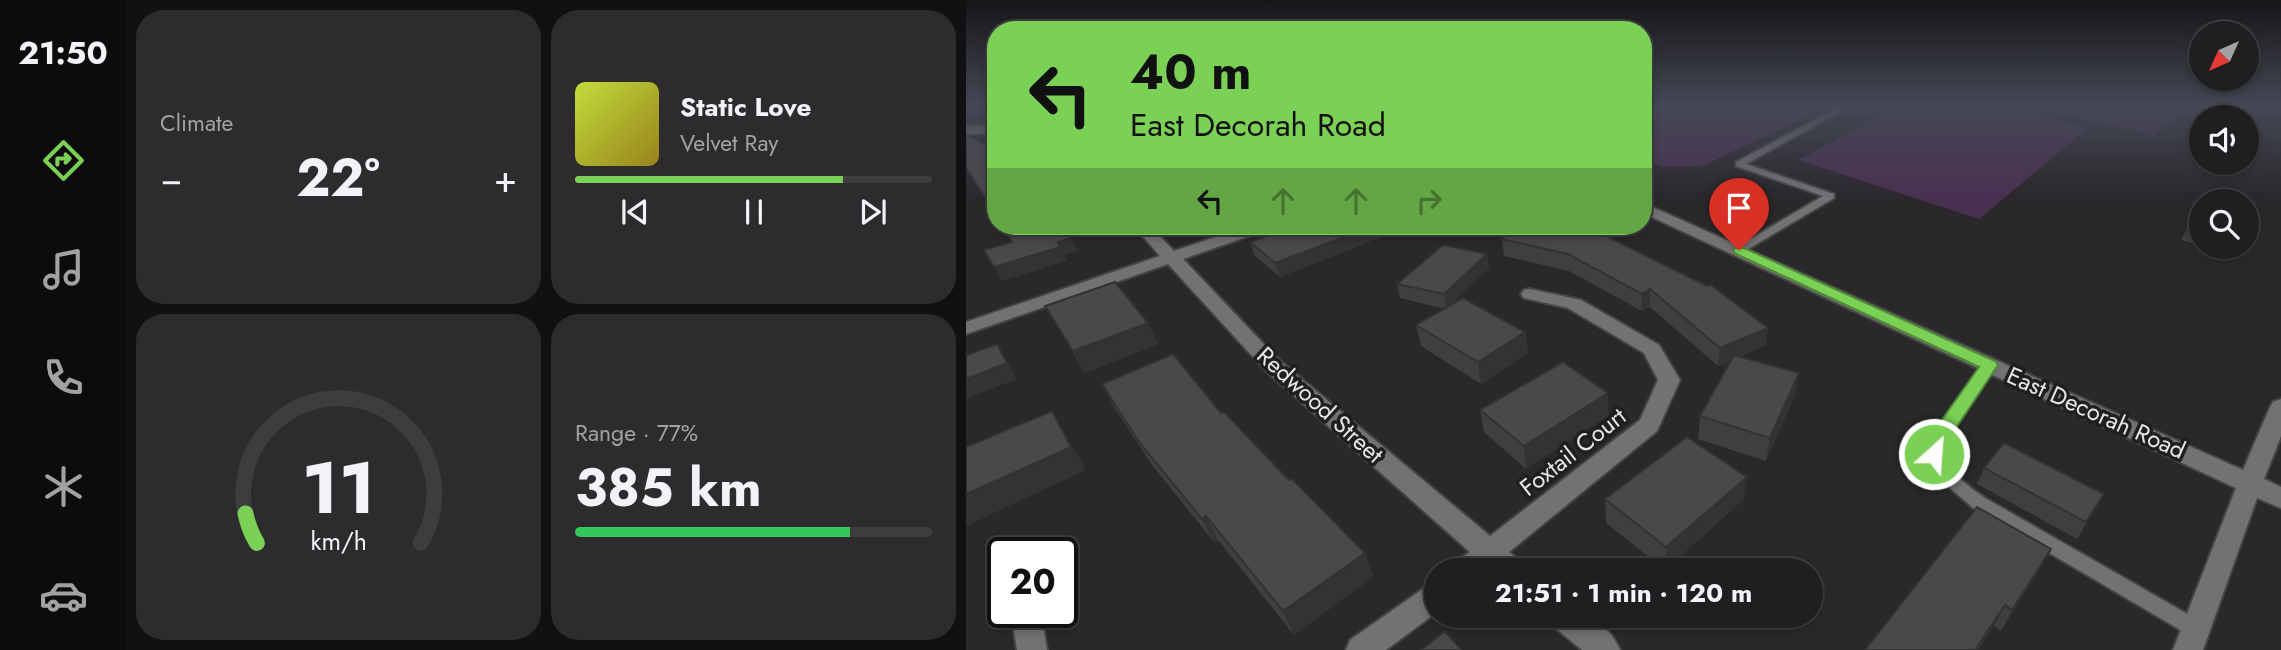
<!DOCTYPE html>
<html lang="en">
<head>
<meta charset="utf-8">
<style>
  :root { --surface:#201e20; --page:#2d2b2d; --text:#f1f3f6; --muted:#a2a2a5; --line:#3d3c3e; --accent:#7bd155 }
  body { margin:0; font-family:Jost,sans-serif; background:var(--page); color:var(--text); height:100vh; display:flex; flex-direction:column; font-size:26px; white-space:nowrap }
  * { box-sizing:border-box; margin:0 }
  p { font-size:23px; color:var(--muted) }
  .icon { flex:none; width:38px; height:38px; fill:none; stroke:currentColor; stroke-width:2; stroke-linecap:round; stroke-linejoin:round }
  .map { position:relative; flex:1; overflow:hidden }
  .details { display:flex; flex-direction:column; gap:10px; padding:10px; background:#121012; width:840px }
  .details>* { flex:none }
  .banner { position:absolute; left:21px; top:21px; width:665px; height:214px; border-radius:28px; box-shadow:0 4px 10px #0003,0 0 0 2px var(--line); background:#7bd155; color:#111; overflow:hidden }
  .needle { width:46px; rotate:225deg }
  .buttons { position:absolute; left:1223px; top:21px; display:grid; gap:14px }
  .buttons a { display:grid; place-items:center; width:70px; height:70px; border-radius:50%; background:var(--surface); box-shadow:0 4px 10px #0003,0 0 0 2px var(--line); font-size:35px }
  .speed { position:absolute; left:21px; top:537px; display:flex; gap:14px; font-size:35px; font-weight:700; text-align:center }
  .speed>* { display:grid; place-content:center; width:91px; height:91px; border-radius:50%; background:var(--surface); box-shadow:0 4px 10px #0003,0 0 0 2px var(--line); line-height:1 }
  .speed .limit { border:4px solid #111; border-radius:10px; background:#fff; color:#111 }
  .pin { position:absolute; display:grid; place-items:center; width:60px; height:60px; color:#fff; margin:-72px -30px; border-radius:50% 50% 50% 0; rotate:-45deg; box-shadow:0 0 7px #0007 }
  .pin .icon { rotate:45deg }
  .me { position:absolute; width:77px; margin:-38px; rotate:26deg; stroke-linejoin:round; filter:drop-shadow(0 0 5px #0008) }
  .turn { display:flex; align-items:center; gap:24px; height:147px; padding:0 28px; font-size:32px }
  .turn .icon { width:91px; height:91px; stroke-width:2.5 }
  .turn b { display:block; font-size:49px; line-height:60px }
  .lanes { display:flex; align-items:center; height:66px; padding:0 28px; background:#0003; justify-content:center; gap:35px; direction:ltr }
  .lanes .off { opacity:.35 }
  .big { font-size:52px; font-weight:700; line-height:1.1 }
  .details .card { flex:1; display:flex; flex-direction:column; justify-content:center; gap:10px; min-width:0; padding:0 24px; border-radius:28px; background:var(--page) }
  .details .dial { align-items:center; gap:0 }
  .dial svg { height:182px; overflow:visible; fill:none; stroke:var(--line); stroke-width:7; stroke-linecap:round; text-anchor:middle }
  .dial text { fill:var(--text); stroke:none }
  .song { display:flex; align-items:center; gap:21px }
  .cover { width:84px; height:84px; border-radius:10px; background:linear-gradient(135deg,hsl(70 70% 55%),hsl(50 70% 35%)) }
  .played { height:7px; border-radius:4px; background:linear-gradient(90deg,var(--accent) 75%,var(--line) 75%) }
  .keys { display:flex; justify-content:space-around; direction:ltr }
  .heat { display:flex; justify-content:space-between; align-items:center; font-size:38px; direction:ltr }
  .charge { height:10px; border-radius:5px; background:linear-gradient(90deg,#34c759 77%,var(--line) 0) }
  .details .tiles { flex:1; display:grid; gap:10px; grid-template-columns:repeat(2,1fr) }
  .trip { position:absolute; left:458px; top:558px; width:399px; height:70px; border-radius:35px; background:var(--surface); box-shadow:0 4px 10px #0003,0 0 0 2px var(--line); font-weight:700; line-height:70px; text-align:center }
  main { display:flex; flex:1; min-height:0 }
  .tab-bar { display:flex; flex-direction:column; width:126px; justify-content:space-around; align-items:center; background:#0d0c0d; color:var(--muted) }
  .tab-bar .icon { width:49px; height:49px }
  .tab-bar .active { color:var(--accent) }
  .tab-bar b { font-size:32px; color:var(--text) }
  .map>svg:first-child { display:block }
  .green { fill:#493051 }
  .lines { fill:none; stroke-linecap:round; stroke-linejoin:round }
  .service-casing { stroke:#464446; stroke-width:4 }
  .minor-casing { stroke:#464446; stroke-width:4 }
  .tertiary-casing { stroke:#464446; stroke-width:4 }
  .service { fill:#747175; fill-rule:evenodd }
  .minor { fill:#747175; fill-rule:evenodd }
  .tertiary { fill:#747175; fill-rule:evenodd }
  .wall { fill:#403e40 }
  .shaded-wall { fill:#343234 }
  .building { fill:#4a484b; stroke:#343234; stroke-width:2 }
  .route { fill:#7bd155; stroke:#508837; stroke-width:2 }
  .labels { text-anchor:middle; stroke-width:7; stroke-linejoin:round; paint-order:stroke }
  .street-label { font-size:24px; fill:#e7e5e7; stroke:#201e21 }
</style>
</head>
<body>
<main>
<nav class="tab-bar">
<b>21:50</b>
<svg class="icon active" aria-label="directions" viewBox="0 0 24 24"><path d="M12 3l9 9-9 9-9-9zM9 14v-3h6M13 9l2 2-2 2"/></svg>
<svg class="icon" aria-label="music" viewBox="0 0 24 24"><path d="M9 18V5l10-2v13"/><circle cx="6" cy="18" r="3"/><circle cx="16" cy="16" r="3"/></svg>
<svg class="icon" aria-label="phone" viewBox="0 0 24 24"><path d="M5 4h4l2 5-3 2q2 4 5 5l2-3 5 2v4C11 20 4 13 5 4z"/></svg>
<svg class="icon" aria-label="climate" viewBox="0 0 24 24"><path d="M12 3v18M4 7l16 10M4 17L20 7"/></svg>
<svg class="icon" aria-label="car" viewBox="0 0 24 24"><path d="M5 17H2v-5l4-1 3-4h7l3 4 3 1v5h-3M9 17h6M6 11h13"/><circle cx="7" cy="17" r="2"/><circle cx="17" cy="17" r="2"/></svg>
</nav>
<section class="details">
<div class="tiles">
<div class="card"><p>Climate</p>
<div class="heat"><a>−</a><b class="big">22°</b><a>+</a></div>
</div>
<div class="card">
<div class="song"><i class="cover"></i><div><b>Static Love</b><p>Velvet Ray</p></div></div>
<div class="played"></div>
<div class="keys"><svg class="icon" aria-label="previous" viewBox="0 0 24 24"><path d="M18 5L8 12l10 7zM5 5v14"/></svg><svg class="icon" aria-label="pause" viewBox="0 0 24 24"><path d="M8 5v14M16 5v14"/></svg><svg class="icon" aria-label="next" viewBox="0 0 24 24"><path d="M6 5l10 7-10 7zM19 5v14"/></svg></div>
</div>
<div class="card dial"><svg viewBox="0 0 100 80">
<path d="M14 69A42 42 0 1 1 86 69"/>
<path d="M14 69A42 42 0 0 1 9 56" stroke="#7bd155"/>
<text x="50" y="56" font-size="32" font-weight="700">11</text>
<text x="50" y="72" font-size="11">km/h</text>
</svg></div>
<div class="card"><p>Range · 77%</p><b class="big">385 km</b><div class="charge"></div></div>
</div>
</section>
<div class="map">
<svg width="1315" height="650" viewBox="0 0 1315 650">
  <rect width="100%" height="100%" fill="#2a282b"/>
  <!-- green -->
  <path class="green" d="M 677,106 L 864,106 L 736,166 L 696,167 L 677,159 Z
    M 933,106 L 1027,106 L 1122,128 L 1013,219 L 832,160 Z
    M 1060,106 L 1220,106 L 1189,136 Z"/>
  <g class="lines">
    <defs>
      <path id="service" d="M 875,106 L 884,106 L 780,164 L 868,194 L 868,198 L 777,252 L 769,252 L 768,250 L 769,248 L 857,196 L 770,166 L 770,162 Z
        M 1023,361 L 1030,365 L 982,437 L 976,454 C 985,474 1002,486 1019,498 L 1237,623 L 1240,629 L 1237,635 L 1230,638 L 1223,635 L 1007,508 L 975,480 L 960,454 L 970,432 L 1018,362 Z"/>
      <path id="minor" d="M 30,125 L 30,133 L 0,134 L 0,126 Z
        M 168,226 L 184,226 L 208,251 L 282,226 L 305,226 L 303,229 L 217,259 L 313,360 L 524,536 L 674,420 L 692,380 L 678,353 L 602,308 L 558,298 L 555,294 L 558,290 L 564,289 L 615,300 L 693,345 L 714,380 L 691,431 L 543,552 L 554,561 L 558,570 L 487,570 L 491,561 L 504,552 L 299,370 L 202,264 L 0,334 L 0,322 L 194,256 Z
        M 471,582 L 471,612 L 420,650 L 380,650 L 384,640 L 461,586 Z
        M 45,612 L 75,612 L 81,650 L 51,650 Z
        M 583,616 C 614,616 640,617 654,650 L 616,650 L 587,626 Z"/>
      <path id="tertiary" d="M 677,203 L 1277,470 L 1304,407 L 1307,402 L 1315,399 L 1315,436 L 1298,479 L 1315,487 L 1315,508 L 1291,498 L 1237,650 L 1207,650 L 1270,488 L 677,213 Z"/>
    </defs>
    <!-- service casing -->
    <use href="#service" class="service-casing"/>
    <!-- minor casing -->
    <use href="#minor" class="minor-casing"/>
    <!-- tertiary casing -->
    <use href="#tertiary" class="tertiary-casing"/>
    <!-- service -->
    <use href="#service" class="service"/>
    <!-- minor -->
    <use href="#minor" class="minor"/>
    <!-- tertiary -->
    <use href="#tertiary" class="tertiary"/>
  </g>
  <!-- wall -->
  <path class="wall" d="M 1236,211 L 1236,246 L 1215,240 L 1222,226 Z
    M 330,226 L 444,226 L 314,277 L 289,256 L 284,242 Z
    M 551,226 L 800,345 L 773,357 L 829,395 L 800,461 L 732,439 L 734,416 L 766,360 L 752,366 L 684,307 L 676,311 L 603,271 L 538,256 L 536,239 Z
    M 521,254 L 523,268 L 484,306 L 559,332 L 562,353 L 515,384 L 455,346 L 450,325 L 479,309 L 434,298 L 431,284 Z
    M 79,306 L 182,323 L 192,344 L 119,373 Z
    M 136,384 L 323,480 L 399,553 L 407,577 L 328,635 L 252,540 L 248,542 L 186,465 L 148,407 Z
    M 514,410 L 642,416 L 560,469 L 518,432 Z
    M 1018,468 L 1138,494 L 1111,539 L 1011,484 Z
    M 781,477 L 777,500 L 699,570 L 640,523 L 639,499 Z
    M 1073,570 L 1035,631 L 1028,626 L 1012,650 L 899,650 Z"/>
  <!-- shaded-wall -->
  <path class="shaded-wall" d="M 407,226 L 444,226 L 314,277 L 309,263 Z
    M 105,238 L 112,251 L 99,255 L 101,261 L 36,281 L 28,267 L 92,242 Z
    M 521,254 L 523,268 L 481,309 L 478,294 Z
    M 684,289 L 684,307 L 676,311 L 676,294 Z
    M 182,323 L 192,344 L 119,373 L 107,351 Z
    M 802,328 L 800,345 L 752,366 L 754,348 Z
    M 559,332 L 562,353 L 515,384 L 512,362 Z
    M 31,344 L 51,379 L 0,399 L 0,379 Z
    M 833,373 L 829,395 L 800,461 L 804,438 Z
    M 642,393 L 642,416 L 560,469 L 558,446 Z
    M 86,411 L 100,434 L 120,470 L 0,526 L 0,494 Z
    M 781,477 L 777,500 L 699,570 L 700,547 Z
    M 240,516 L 252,540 L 248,542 L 236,519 Z
    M 1085,549 L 1073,570 L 1035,631 L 1046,610 Z
    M 399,553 L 407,577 L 328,635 L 317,611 Z
    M 1039,605 L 1028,626 L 1012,650 L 1009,650 Z"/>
  <!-- building -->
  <path class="building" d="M 0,136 L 6,137 L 30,152 L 30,216 L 0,167 Z
    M 1236,211 L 1236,230 L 1222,226 Z
    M 36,226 L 97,226 L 105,238 L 92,242 L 94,247 L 28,267 L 18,250 L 46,242 Z
    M 330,226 L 407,226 L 309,263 L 284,242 Z
    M 551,226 L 600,226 L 634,233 L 741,286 L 745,285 L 802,328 L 754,348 L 684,289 L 676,294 L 602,254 L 536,239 Z
    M 477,245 L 521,254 L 478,294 L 431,284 Z
    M 149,282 L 182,323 L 107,351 L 79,306 Z
    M 497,298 L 559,332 L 512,362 L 450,325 Z
    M 31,344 L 41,363 L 0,379 L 0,353 L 1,355 Z
    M 207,354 L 255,413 L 258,412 L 323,480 L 326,479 L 399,553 L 317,611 L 240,516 L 236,519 L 173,442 L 136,384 Z
    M 768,355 L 833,373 L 804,438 L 734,416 Z
    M 597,362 L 642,393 L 558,446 L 514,410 Z
    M 86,411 L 105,447 L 0,494 L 0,447 Z
    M 721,437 L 781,477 L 700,547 L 639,499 Z
    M 1038,443 L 1138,494 L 1120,522 L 1018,468 Z
    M 1011,507 L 1085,549 L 1046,610 L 1039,605 L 1009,650 L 899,650 Z
    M 479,631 L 495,650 L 455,650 Z"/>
  <!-- sky -->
  <linearGradient id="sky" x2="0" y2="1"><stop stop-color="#171618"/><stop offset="0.54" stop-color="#444855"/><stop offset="1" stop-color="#444855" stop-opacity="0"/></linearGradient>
  <rect width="1315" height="197" fill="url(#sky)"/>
  <!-- route -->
  <path class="route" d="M 768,248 L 778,248 L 1029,361 L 1032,365 L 984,437 L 975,459 L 961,459 L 958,454 L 968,431 L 1013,367 L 768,253 Z"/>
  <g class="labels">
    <!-- street labels -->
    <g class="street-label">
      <text transform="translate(354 405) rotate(42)" y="8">Redwood Street</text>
      <text transform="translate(1130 413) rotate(24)" y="8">East Decorah Road</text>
      <text transform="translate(607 452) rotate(-38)" y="8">Foxtail Court</text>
    </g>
  </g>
</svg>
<div class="buttons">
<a><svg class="needle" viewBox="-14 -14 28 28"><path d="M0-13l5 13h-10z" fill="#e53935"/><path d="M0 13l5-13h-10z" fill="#a2a2a5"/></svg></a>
<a><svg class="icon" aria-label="sound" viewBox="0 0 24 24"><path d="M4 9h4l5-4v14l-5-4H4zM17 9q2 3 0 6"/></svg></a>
<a><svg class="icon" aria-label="search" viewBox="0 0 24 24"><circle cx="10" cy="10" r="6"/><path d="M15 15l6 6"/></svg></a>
</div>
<div class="speed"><div class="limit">20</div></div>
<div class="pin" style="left:773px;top:250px;background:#d93025"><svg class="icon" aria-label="arrive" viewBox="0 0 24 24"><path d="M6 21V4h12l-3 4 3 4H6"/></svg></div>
<svg class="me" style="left:968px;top:454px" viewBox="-20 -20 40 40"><circle r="17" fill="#7bd155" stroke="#fff" stroke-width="3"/><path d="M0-11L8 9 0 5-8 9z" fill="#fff"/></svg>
<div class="trip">21:51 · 1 min · 120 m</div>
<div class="banner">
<div class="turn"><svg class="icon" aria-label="left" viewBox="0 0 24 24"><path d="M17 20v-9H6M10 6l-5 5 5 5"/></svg><div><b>40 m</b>East Decorah Road</div></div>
<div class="lanes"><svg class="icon" aria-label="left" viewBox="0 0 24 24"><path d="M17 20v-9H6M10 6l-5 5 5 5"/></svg><svg class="icon off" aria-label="ahead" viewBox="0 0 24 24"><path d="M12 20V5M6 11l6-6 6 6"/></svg><svg class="icon off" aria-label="ahead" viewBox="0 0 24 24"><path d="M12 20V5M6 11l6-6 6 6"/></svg><svg class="icon off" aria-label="right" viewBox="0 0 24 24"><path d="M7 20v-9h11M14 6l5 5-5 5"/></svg></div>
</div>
</div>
</main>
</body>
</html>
